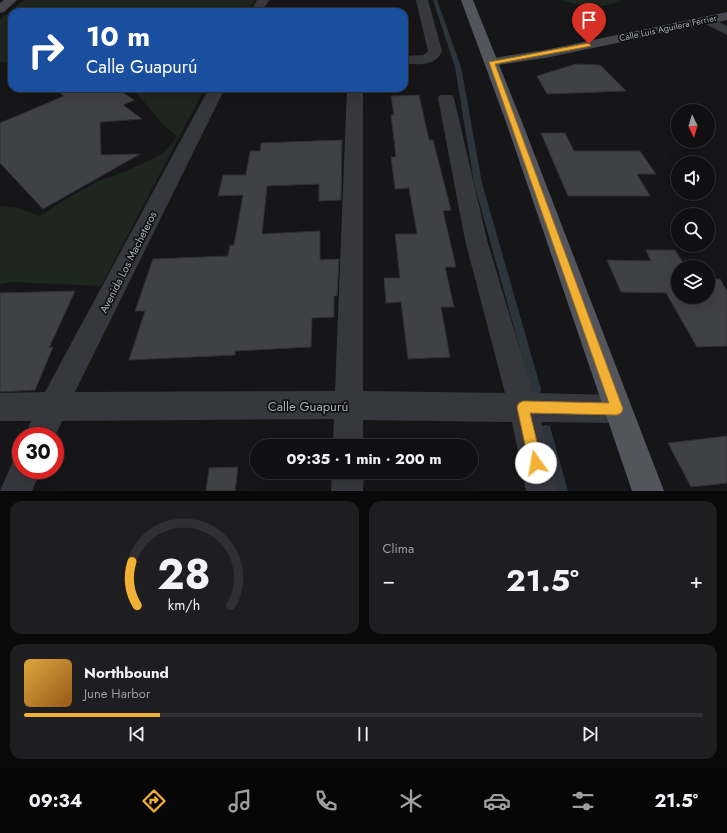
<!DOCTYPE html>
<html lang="es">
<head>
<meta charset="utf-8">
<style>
  :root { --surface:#101012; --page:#1e1e20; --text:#f1f3f6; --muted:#9c9d9f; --line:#303032; --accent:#f2b134 }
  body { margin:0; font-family:Jost,sans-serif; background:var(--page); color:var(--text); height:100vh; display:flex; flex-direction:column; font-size:15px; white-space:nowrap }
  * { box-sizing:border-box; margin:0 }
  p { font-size:13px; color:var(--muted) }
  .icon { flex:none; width:22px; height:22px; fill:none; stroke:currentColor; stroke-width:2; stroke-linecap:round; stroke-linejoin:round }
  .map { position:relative; height:491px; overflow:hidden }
  .side { display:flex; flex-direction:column; gap:10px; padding:10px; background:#09090a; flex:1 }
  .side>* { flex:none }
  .banner { position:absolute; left:8px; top:8px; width:400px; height:84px; border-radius:12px; box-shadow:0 4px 16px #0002,0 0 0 1px var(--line); background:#1a4fa0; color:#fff; overflow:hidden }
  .needle { width:26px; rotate:175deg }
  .tools { position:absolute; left:671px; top:104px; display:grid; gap:8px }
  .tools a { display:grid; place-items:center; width:44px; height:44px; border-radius:50%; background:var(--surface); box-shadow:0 4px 16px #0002,0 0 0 1px var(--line); font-size:20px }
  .speed { position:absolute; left:12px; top:427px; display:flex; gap:8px; font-size:20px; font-weight:700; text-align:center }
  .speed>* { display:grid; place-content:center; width:52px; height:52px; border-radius:50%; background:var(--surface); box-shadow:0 4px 16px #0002,0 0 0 1px var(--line); line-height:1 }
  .speed .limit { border:6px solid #d22; background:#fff; color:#111 }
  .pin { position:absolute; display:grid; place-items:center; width:34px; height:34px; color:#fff; margin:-41px -17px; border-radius:50% 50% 50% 0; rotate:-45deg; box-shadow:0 0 4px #0007 }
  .pin .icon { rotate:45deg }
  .me { position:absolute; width:44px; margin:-22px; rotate:347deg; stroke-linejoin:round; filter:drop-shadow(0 0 3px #0008) }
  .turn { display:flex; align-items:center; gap:14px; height:84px; padding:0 12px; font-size:18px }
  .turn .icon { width:52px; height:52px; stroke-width:2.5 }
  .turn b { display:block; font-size:28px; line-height:34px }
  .big { font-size:30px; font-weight:700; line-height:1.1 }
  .side .card { flex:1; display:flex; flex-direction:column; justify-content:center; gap:6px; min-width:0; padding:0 14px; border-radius:12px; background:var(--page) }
  .side .dial { align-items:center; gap:0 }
  .dial svg { height:104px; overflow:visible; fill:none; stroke:var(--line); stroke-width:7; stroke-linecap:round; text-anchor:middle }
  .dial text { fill:var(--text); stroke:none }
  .song { display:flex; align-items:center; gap:12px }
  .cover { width:48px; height:48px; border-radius:6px; background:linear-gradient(135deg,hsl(40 70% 55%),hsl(30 70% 35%)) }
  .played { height:4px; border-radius:2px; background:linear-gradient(90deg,var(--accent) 20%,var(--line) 20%) }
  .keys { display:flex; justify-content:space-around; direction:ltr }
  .heat { display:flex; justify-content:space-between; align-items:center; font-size:22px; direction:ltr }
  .side .tiles { flex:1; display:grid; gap:10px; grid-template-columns:1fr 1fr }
  .card:last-child { grid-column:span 2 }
  .trip { position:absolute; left:250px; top:439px; width:228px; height:40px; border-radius:20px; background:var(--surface); box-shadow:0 4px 16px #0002,0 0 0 1px var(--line); font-weight:700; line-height:40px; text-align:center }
  .dock { display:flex; height:64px; justify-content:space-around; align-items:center; background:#060607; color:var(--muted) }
  .dock .icon { width:28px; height:28px }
  .dock .selected { color:var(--accent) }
  .dock b { font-size:18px; color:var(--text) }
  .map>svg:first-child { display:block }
  .green { fill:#1e261f }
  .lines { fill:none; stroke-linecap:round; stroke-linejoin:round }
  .stream { fill:#2c353c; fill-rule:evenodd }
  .building { fill:#404145; stroke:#303034 }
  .street { fill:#37383d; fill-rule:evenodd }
  .secondary { fill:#45474d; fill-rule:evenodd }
  .primary { fill:#53555c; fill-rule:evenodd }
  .route { fill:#f2b134; stroke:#9d7322 }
  .labels { text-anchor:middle; stroke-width:3.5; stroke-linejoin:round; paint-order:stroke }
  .far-street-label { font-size:9px; fill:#a8adb8; stroke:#111113 }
  .street-label { font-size:11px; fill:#a8adb8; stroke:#111113 }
  .near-street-label { font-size:13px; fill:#a8adb8; stroke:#111113 }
</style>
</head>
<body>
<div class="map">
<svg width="727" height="491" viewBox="0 0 727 491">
  <rect width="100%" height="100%" fill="#161618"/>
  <!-- green -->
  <path class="green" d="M 24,0 L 255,0 L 248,12 L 12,12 L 12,63 L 0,62 L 0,20 Z
    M 559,0 L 620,0 C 602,11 579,5 559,0 Z
    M 128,88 L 205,88 L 101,286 L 10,282 L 0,284 L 0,206 L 19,208 L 40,216 L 66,199 L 99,181 L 124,172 L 162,154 L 177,137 L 162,123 L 139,96 Z"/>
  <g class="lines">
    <!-- stream -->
    <path class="stream" d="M 433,0 L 437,0 L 461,67 L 482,183 L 541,389 L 540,393 L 536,394 L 532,393 L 531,389 L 474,183 L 455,67 Z
      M 546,425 L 550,426 L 551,430 L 568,491 L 556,491 L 541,430 L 542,426 Z"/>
  </g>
  <!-- building -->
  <path class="building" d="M 576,64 L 600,65 L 626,91 L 547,94 L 537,76 Z
    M 53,88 L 116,88 L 134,100 L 123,105 L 142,119 L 100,122 L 101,155 L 140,154 L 43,209 L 0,163 L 0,123 L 64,96 Z
    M 419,95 L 429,140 L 433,140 L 451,210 L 443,211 L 456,267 L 445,267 L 454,307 L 441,307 L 450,357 L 408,359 L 401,302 L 386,303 L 384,278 L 400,278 L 395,234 L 417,234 L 409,188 L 395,189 L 391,157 L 396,157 L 391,115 L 394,115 L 391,96 Z
    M 541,133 L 565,133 L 574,151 L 640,151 L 656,174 L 637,174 L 650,196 L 568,196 Z
    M 342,140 L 341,200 L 319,201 L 319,184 L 267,186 L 262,234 L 320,231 L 320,260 L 339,259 L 337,296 L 334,296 L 334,317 L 312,318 L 311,347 L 235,351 L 235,355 L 129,360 L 145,311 L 135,311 L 153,259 L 228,256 L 230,245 L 234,245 L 243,195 L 218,196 L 223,175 L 246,175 L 250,151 L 260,151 L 261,143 Z
    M 646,250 L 675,250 L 686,267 L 678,267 L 678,297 L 708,297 L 708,279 L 720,279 L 727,291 L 727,346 L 697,347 L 666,293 L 621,292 L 607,260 L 651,261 Z
    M 75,291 L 49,348 L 53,347 L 35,390 L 0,392 L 0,293 Z
    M 727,436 L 727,483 L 691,487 L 668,443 Z
    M 238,467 L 235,491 L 206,491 L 209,468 Z"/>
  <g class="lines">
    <!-- street -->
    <path class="street" d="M 257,0 L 269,0 L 262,12 L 250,12 Z
      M 416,0 L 428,0 L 442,51 C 436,67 418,64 404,64 L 404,56 L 424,55 L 428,51 Z
      M 707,16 L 727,26 L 727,35 L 703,23 L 701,20 L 703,17 Z
      M 209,88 L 225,88 L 75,392 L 335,391 L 347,88 L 363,88 L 363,391 L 505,393 L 465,240 L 438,98 L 440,95 L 452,95 L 454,98 L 487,240 L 533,393 L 617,395 L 627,399 L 631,409 L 627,419 L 617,423 L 541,422 L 558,491 L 526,491 L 512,422 L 363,420 L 363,446 L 333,446 L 334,419 L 62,421 L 55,436 L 25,436 L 31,421 L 0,421 L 0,393 L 45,392 Z
      M 21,456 L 21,470 L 41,470 L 32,491 L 0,491 L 14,459 Z
      M 332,472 L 364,472 L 363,491 L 331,491 Z"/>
    <!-- secondary -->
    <path class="secondary" d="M 4,0 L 17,0 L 4,12 L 0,13 L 0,3 Z
      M 727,12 L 727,20 L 545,58 L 492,66 L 487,65 L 485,62 L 487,59 L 492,58 L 545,50 Z"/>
    <!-- primary -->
    <path class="primary" d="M 461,0 L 473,0 L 522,122 L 664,491 L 632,491 L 506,122 Z"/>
  </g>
  <!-- route -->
  <path class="route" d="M 589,43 L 591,46 L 495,64 L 623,409 L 621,413 L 617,415 L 530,413 L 542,463 L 540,468 L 536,470 L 531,468 L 529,463 L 517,407 L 519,403 L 523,401 L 609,403 L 489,62 Z"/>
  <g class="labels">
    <!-- far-street labels -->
    <g class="far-street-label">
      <text transform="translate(668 28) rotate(-12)" y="3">Calle Luis Aguilera Ferrier</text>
    </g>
    <!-- street labels -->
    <g class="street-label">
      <text transform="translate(128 262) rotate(-63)" y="4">Avenida Los Macheteros</text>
    </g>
    <!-- near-street labels -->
    <g class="near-street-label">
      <text x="308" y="411">Calle Guapurú</text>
    </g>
  </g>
</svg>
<div class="tools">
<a><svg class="needle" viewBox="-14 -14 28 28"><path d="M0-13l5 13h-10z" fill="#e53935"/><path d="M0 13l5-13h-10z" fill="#9c9d9f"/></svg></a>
<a><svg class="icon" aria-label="sound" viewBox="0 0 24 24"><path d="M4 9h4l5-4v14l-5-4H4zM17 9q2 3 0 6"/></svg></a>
<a><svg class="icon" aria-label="search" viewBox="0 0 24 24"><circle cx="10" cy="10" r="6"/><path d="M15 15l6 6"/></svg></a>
<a><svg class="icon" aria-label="layers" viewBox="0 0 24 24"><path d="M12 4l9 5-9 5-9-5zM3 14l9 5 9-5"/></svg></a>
</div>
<div class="speed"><div class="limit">30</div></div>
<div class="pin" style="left:589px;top:44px;background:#d93025"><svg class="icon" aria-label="arrive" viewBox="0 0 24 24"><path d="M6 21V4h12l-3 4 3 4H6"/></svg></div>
<svg class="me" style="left:536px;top:463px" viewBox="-20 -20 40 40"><circle r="19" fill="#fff"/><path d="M0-13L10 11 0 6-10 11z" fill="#f2b134"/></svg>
<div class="trip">09:35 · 1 min · 200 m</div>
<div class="banner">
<div class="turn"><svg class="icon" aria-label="right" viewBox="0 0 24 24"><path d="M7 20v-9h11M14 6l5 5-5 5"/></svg><div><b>10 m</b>Calle Guapurú</div></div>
</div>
</div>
<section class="side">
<div class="tiles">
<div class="card dial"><svg viewBox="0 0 100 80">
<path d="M14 69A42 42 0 1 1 86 69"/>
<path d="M14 69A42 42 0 0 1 10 35" stroke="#f2b134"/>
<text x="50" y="56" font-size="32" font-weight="700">28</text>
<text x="50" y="72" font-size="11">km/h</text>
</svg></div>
<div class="card"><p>Clima</p>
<div class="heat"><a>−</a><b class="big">21.5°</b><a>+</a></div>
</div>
<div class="card">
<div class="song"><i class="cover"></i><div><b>Northbound</b><p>June Harbor</p></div></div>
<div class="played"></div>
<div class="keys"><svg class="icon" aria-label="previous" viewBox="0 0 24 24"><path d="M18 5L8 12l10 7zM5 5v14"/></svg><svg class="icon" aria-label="pause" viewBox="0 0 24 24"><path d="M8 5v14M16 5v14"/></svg><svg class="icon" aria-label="next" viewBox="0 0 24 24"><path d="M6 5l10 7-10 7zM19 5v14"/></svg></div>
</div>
</div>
</section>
<nav class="dock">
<b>09:34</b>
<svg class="icon selected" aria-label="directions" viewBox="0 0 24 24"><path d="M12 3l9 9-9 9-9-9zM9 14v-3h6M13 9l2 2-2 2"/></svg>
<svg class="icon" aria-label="music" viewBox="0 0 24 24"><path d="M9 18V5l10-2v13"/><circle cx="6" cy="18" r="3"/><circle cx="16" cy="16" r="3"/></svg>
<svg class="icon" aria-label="phone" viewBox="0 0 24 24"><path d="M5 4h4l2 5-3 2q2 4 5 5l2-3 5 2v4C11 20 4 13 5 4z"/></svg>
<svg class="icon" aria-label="climate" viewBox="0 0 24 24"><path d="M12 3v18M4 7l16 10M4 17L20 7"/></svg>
<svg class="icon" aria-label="car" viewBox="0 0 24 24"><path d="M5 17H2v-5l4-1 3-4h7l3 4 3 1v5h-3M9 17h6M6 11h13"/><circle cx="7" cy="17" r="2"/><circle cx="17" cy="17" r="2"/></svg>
<svg class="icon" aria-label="filters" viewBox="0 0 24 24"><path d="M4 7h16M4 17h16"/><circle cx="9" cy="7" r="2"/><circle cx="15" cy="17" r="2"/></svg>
<b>21.5°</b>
</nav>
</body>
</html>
